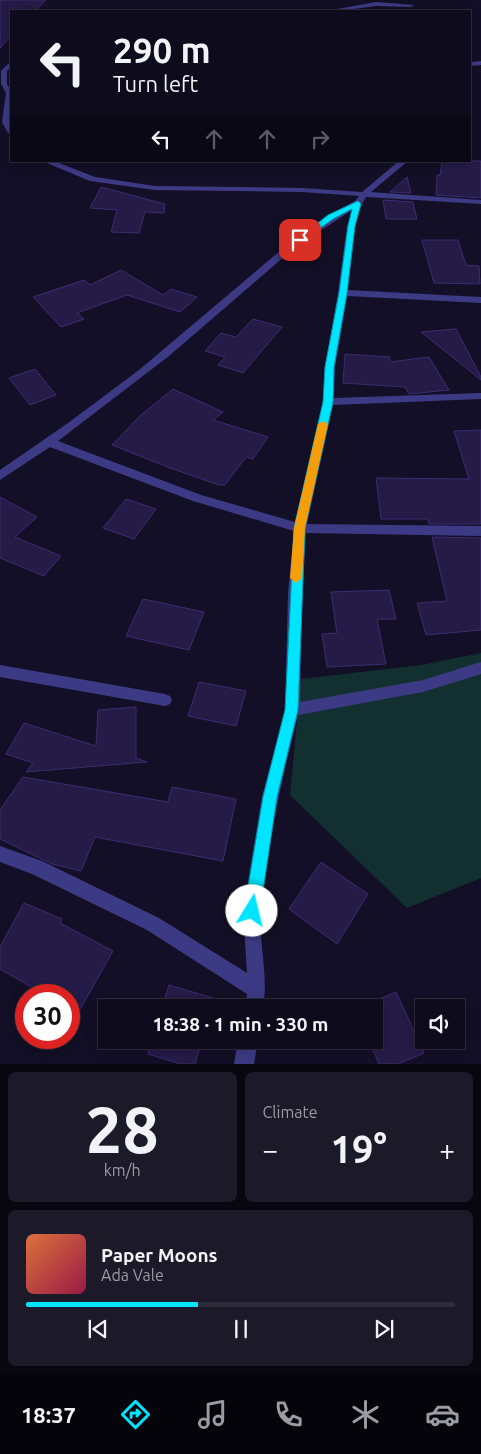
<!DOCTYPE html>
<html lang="en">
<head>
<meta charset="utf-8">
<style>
  :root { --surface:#0e0b1c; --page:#1c1929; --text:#f1f3f6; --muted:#9b9ba3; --line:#2e2b3b; --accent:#00e5ff }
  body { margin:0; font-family:Ubuntu,sans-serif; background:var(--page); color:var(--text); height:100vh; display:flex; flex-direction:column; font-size:19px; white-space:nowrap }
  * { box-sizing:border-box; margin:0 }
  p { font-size:16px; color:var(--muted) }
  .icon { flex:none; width:28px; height:28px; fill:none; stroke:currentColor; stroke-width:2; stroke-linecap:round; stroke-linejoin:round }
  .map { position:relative; height:1064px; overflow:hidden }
  .panel { display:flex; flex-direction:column; gap:8px; padding:8px; background:#08060f; flex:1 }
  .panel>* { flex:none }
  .guide { position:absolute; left:10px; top:10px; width:461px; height:152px; border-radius:0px; box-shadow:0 2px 12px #0003,0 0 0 1px var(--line); background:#0e0b1c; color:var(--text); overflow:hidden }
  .controls { position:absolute; left:415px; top:999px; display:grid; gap:10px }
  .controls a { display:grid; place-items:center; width:50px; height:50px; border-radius:0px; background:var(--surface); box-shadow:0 2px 12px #0003,0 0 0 1px var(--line); font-size:25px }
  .speed { position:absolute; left:15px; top:984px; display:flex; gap:10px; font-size:25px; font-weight:700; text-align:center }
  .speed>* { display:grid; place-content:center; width:65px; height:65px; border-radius:50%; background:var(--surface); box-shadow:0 2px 12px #0003,0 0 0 1px var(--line); line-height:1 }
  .speed .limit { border:8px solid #d22; background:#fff; color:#111 }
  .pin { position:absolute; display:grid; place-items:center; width:42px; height:42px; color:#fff; margin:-21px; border-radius:10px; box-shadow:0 2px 8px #0006 }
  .me { position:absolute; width:55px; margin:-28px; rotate:9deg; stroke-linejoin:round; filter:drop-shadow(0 0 4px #0008) }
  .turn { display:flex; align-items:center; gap:18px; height:105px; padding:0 20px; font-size:22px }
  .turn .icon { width:65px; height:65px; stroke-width:2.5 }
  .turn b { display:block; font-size:35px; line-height:42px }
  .lanes { display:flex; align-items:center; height:48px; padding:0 20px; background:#0003; justify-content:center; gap:25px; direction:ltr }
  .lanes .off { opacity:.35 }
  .big { font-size:38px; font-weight:600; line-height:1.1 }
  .panel .tile { flex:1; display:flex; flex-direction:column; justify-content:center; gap:8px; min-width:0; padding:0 18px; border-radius:8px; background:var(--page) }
  .panel .dial { align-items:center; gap:0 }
  .dial b { font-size:65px; line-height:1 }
  .song { display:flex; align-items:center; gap:15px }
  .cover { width:60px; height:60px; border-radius:8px; background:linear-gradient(135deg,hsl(20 70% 55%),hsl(340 70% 35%)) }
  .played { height:5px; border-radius:2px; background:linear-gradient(90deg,var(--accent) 40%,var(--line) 40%) }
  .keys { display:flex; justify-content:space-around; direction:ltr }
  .heat { display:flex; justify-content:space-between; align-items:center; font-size:28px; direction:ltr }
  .panel .tiles { flex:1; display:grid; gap:8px; grid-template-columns:1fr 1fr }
  .tile:last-child { grid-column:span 2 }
  .trip { position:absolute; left:98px; top:999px; width:285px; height:50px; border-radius:0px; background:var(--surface); box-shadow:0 2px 12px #0003,0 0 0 1px var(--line); font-weight:600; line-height:50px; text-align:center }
  .menu { display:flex; height:80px; justify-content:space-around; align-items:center; background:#06040b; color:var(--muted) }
  .menu .icon { width:35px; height:35px }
  .menu .current { color:var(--accent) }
  .menu b { font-size:22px; color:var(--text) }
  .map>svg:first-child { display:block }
  .green { fill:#12302f }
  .building { fill:#241b47; stroke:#3b2d73 }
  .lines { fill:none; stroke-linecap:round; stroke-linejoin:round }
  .minor { fill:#3d3a85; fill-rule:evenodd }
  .route { fill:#00e5ff; stroke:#0095a6 }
  .slow { fill:#f59e0b }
</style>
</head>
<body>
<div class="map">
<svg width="481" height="1064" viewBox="0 0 481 1064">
  <rect width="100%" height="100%" fill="#130f26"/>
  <!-- green -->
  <path class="green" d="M 481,653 L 481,878 L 407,908 L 290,795 L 301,679 L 421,665 Z"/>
  <!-- building -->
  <path class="building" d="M 0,0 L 46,0 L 35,11 L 11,11 L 11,36 L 0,48 Z
    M 442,161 L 481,161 L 481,198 L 436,195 L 437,175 L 440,175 Z
    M 407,177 L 411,193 L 390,192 Z
    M 101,187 L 165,204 L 164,213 L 145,212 L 139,233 L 111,232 L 117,210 L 90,208 Z
    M 383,200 L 413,202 L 417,219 L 386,219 Z
    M 422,240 L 458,240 L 466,265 L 479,266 L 480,284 L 434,283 Z
    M 121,270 L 163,295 L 171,289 L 197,297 L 180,312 L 127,295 L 77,313 L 84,319 L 61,327 L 33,297 L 84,280 L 90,285 Z
    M 253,319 L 282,327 L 243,373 L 218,365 L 225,357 L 205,351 L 221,333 L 236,337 Z
    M 456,329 L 481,377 L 481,380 L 421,332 Z
    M 345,354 L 390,357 L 390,362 L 429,357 L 449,390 L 409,394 L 405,387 L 343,383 Z
    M 35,369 L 56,395 L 30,405 L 9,378 Z
    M 173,389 L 223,412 L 213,420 L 268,437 L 253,459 L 246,457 L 225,485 L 219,485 L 170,468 L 112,445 L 141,415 Z
    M 481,430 L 481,524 L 429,524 L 428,519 L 381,519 L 376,478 L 469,479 L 454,431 Z
    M 0,497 L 37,517 L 15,537 L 61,556 L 44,576 L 0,558 Z
    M 126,499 L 156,509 L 134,539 L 103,528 Z
    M 432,537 L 481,538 L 481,630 L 426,635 L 417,603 L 447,601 Z
    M 389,590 L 396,619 L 377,619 L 386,664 L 327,667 L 322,634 L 337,633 L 331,592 Z
    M 143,599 L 204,612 L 189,650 L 126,636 Z
    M 199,682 L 246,691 L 236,726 L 188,716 Z
    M 136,707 L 136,758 L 147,762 L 26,772 L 33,763 L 6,754 L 24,723 L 96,746 L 98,710 Z
    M 23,777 L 168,802 L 172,787 L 236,799 L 223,861 L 95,837 L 81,871 L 52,864 L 0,839 L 0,810 Z
    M 321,862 L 368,894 L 337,944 L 289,909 Z
    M 24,903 L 62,919 L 60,923 L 113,951 L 69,1029 L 69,995 L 45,995 L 0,969 L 0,947 Z
    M 169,985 L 213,998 L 211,1008 L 162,1008 Z
    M 396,992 L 424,1053 L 398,1064 L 379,1064 L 369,1040 L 374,1040 L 374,1008 L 359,1008 Z
    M 152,1040 L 202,1040 L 195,1064 L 181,1064 L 148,1054 Z"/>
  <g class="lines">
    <!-- minor -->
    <path class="minor" d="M 376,2 L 414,5 L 411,7 L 376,6 L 339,11 L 326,11 Z
      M 11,61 L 11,67 L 7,71 L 7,84 L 11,91 L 11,133 L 8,133 L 2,122 L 6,93 L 1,84 L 1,71 Z
      M 481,61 L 481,65 L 470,66 L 470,62 Z
      M 42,161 L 54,161 L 95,177 L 155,186 L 302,188 L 362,192 L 399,161 L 408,161 L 371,192 L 481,200 L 481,204 L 366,197 C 349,222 351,261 348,290 L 481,297 L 481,303 L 347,296 L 335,367 L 334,398 L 481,393 L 481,399 L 333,405 L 307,524 L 481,526 L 481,536 L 306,533 L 302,593 L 300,702 L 423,680 L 481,662 L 481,674 L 423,692 L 298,715 C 282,779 267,844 261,909 C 258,942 269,975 263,1008 L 245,1008 L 247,994 L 147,930 L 32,874 L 0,862 L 0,846 L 42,861 L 159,918 L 247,973 L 243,911 L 262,797 L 285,710 L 288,593 L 294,531 L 193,501 L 50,447 L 0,480 L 0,470 L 68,423 L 139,370 L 287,245 L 331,214 L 355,201 L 359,196 L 302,192 L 155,190 L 90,181 ZM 352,210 L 347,226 L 338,293 L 325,367 L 323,402 L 295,522 L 201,495 L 58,441 L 169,356 L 293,249 Z
      M 0,665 L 165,694 L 170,696 L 172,700 L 170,704 L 165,706 L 0,677 Z
      M 238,1040 L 258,1040 L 254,1064 L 234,1064 Z"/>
  </g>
  <!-- route -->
  <path class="route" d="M 358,201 L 361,204 L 355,226 L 347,293 L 334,367 L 333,402 L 305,528 L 298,710 L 277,797 L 260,911 L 258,916 L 252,919 L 247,916 L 244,911 L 263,797 L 285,710 L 294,528 L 323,402 L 325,367 L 339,293 L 348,226 L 352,209 L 333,219 L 303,241 L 296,240 L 328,215 Z"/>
  <!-- slow -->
  <path class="slow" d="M 323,421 L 328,424 L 305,528 L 302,578 L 296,583 L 290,578 L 294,528 L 318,424 Z"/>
</svg>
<div class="controls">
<a><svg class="icon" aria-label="sound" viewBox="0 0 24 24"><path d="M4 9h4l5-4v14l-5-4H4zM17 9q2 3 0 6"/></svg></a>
</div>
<div class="speed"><div class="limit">30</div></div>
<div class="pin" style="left:300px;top:240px;background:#d93025"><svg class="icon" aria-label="arrive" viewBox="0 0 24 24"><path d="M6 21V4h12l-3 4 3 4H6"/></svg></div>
<svg class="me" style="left:252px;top:911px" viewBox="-20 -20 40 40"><circle r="19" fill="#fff"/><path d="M0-13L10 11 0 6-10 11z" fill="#00e5ff"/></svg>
<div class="trip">18:38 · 1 min · 330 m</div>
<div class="guide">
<div class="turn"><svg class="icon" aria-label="left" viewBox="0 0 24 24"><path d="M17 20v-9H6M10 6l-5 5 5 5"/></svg><div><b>290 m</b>Turn left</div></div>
<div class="lanes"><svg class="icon" aria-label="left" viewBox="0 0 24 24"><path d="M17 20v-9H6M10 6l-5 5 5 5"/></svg><svg class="icon off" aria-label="ahead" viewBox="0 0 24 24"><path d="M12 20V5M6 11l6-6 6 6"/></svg><svg class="icon off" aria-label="ahead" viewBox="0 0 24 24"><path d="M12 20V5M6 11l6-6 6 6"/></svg><svg class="icon off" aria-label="right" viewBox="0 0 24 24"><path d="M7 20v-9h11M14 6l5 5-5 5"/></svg></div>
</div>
</div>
<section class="panel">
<div class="tiles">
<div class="tile dial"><b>28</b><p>km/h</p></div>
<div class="tile"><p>Climate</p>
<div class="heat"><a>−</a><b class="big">19°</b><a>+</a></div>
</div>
<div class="tile">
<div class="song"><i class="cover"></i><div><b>Paper Moons</b><p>Ada Vale</p></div></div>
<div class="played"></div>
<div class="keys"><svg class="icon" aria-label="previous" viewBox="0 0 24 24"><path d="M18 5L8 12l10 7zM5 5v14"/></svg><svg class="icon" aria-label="pause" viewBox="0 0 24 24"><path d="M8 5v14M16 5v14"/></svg><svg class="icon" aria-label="next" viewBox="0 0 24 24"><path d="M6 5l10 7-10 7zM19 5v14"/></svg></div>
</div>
</div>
</section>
<nav class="menu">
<b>18:37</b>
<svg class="icon current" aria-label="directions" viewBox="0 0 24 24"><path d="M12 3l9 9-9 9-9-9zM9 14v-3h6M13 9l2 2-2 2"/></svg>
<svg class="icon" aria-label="music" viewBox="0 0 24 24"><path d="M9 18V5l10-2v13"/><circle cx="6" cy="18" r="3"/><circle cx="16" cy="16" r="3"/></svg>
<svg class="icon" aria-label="phone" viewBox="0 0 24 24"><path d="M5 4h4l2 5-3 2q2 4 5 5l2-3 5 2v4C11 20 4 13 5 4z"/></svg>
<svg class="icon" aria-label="climate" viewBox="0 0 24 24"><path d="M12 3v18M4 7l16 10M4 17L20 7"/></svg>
<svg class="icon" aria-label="car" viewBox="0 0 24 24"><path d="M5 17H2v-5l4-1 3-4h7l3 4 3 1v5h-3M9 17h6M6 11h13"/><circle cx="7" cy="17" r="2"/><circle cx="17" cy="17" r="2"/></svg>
</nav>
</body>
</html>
